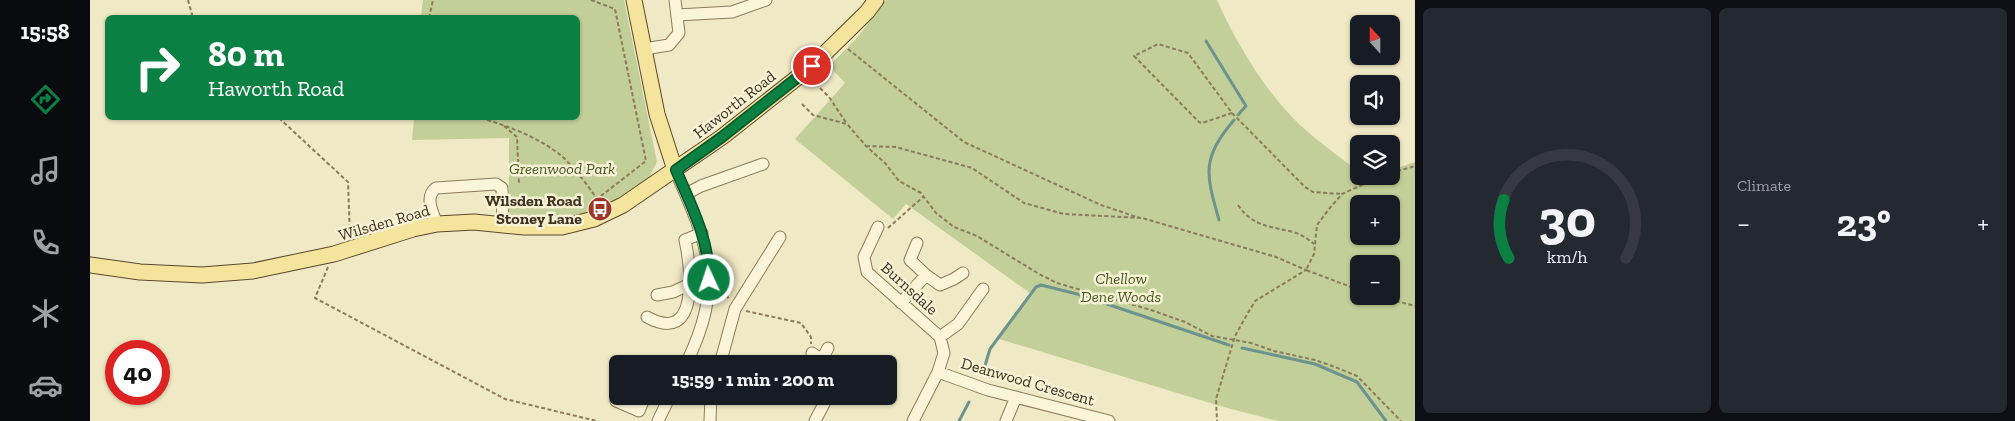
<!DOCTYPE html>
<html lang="en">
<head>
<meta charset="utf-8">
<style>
  :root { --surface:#171b24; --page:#242831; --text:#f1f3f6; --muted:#9ea1a6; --line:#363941; --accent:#0b8043 }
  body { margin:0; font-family:"Zilla Slab",serif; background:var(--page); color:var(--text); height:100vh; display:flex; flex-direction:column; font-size:19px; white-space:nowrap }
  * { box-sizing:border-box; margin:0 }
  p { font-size:16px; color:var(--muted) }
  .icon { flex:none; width:28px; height:28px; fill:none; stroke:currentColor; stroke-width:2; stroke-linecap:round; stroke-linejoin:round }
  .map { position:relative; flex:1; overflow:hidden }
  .sheet { display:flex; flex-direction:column; gap:8px; padding:8px; background:#0d0f14; width:600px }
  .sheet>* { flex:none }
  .top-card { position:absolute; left:15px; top:15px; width:475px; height:105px; border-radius:8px; box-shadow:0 1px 4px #0004; background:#0b8043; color:#fff; overflow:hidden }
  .needle { width:32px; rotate:339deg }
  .tools { position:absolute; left:1260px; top:15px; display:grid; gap:10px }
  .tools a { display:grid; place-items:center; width:50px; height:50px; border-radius:8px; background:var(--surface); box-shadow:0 1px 4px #0004; font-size:25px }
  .speed { position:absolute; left:15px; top:340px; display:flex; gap:10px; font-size:25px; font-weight:700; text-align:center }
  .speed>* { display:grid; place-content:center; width:65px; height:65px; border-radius:50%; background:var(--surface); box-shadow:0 1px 4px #0004; line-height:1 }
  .speed .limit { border:8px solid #d22; background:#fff; color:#111 }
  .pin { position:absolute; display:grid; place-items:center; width:42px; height:42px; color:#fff; margin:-21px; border:2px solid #fff; border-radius:50%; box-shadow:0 1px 5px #0007 }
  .me { position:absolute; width:55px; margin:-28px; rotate:357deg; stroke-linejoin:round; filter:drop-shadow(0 0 4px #0008) }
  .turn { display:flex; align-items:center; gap:18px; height:105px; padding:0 20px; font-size:22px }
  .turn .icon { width:65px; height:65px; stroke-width:2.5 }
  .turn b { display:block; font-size:35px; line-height:42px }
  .big { font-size:38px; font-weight:700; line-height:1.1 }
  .sheet .tile { flex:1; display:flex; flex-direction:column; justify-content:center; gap:8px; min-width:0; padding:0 18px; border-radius:8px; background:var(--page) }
  .sheet .dial { align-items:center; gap:0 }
  .dial svg { height:130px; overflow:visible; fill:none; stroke:var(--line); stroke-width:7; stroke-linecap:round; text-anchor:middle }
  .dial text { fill:var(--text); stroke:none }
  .heat { display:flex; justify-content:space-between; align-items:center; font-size:28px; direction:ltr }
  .sheet .tiles { flex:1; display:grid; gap:8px; grid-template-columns:repeat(2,1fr) }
  .trip { position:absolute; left:519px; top:355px; width:288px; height:50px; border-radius:8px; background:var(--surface); box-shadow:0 1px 4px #0004; font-weight:700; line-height:50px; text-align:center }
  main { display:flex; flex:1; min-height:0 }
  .dock { display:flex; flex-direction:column; width:90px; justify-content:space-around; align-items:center; background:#090b0e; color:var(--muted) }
  .dock .icon { width:35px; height:35px }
  .dock .active { color:var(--accent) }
  .dock b { font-size:22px; color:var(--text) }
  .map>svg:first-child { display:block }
  .green { fill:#c2cf98; fill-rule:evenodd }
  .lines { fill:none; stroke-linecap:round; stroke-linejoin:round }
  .stream { stroke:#6c938e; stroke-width:3 }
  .minor-casing { stroke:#8c7b5a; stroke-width:13 }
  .major-casing { stroke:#5a482e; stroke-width:17 }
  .path { stroke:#8c7b5a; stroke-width:2; stroke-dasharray:4 2.5; stroke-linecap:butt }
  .minor { stroke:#faf5d9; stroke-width:11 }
  .major { stroke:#f5e49b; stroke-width:15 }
  .route-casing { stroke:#07532c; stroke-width:12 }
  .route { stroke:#0b8043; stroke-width:9 }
  .labels { text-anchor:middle; stroke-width:5; stroke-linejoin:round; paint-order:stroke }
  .street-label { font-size:16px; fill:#3c301e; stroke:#f7f2d5 }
  .park-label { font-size:16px; font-style:italic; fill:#455924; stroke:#f7f2d5 }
  .poi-label { font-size:16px; font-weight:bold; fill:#3c301e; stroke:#f7f2d5; text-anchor:end }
</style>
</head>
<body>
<main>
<nav class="dock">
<b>15:58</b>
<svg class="icon active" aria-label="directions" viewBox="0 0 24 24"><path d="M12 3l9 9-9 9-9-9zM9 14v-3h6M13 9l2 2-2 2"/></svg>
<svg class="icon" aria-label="music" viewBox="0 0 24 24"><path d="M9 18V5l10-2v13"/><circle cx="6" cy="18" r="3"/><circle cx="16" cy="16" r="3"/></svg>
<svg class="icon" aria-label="phone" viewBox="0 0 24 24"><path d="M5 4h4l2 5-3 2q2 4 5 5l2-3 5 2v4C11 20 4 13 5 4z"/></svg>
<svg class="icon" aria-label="climate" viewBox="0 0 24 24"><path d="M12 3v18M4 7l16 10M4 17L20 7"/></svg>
<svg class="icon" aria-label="car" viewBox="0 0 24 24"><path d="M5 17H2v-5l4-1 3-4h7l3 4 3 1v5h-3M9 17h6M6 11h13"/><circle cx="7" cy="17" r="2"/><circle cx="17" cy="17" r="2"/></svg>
</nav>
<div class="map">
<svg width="1325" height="421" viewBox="0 0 1325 421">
  <rect width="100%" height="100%" fill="#f0e9c5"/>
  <!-- green -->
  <path class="green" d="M 333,0 L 534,0 L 567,162 L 559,177 L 525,200 L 498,213 L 465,222 L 419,219 L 419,138 L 322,140 L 324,118 L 488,118 L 488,18 L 331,17 Z
    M 796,0 L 1127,0 C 1145,41 1176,93 1209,124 C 1227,141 1249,156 1269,172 L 1269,176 L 1301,176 L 1301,170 L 1325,162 L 1325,421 L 1188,421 L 1130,406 L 906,338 L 940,293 L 816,204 L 803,219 L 705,139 L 755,83 L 739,66 L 767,38 ZM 1269,204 L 1301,204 L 1301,236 L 1269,236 ZM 1269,264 L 1301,264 L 1301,296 L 1269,296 Z"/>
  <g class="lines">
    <!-- stream -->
    <path class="stream" d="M 1116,41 L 1156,106 L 1148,115
      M 1129,220 C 1116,174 1111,159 1144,120
      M 1152,348 L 1225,364 L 1267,382 L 1296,421
      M 894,369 L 900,349 L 946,287 L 951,285 L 987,294 L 1139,345
      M 869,421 L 879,402"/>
    <defs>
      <path id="minor" d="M 587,15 L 642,12 L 676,0
        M 554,49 L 579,45 L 589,33 L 585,0
        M 585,170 C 619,246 635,284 596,364
        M 596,194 L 611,186 L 673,164
        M 347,224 C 343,213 334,197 346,188 L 406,184 L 412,188 L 413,225
        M 788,227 L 774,257 L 777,272 L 850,337 L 854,353 L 848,372 L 823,421
        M 827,243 L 820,260 L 836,275 L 850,285 L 864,279 L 873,273
        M 567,295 L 583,292 L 598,285
        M 811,303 L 836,275
        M 557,317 C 610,346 601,269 595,240 L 612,233
        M 850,337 L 868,324 L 893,289
        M 722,353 L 738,364
        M 732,359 L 738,348
        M 630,364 L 645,309 L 690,237
        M 848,372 L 898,390 L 1019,421
        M 526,401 L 549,411 L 555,396
        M 568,421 L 580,396
        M 620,421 L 621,396
        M 725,421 L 738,396
        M 916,421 L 926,397"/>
      <path id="major" d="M 544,0 L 567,114 L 585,170
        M 0,265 L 50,272 L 112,275 L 163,271 L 244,254 L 323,229 L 347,224 L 384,222 L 434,227 L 472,227 L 504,219 L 533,205 L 632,137 L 722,66 L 777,12 L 786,0"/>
    </defs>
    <!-- minor casing -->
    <use href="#minor" class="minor-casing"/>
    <!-- major casing -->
    <use href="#major" class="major-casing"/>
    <!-- path -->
    <path class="path" d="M 98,0 L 103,18
      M 501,0 L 525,9 L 556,161 L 507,199
      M 339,18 L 343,0
      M 758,49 L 874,142 L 1011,205 L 1050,218
      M 730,88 L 739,97 L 757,124
      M 712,104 L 723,115 L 757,124 L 776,146 L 795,163 L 809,181 L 831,193 L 846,213 L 864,227 L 887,236 L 949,274 L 967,283 L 1061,310 L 1095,322 L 1122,336 L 1161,343 L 1184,351 L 1225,360 L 1245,367 L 1267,376 L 1311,421
      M 1142,113 L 1112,123 L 1109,122 L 1044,56 L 1068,44 L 1098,53 L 1142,113 L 1215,187 L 1223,192 L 1252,194
      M 189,118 L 258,182 L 260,237
      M 391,118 C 418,126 445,136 468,153 C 484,166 498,186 510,203
      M 414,126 L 427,137 L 429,183
      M 776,146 L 806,147 L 882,168 L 934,203 L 974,214 L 1052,218 L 1186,257 L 1216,270 L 1165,301 L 1155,318 L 1145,336 L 1126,399 L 1127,421
      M 1301,173 L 1325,166
      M 1148,205 C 1163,227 1180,226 1203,232 C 1211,234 1218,239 1224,244
      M 798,228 L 833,197
      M 238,267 L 225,298 L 415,399 L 507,421
      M 629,284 L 639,299
      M 1269,290 L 1216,270 L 1224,254 L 1227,225 L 1239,209 L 1252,194 L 1292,176
      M 1287,296 L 1325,306
      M 656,311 L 711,323 L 721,337 L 721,344"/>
    <!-- minor -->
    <use href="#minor" class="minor"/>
    <!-- major -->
    <use href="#major" class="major"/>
  </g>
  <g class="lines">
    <defs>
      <path id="route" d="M 619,280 C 620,241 601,205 586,170 L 632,137 L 722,66"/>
    </defs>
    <!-- route casing -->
    <use href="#route" class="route-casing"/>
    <!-- route -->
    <use href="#route" class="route"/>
  </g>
  <!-- icons -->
  <defs>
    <symbol id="bus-disc" viewBox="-11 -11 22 22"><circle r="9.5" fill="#9e3527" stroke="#f7f2d5"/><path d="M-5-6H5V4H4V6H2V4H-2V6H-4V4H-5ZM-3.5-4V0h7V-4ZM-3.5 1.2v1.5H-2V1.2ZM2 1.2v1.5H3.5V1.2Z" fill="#fff"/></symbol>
  </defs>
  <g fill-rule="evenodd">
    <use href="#bus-disc" x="496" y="195" width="28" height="28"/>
  </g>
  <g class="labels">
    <!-- street labels -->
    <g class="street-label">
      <text transform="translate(644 104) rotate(-38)" y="6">Haworth Road</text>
      <text transform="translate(294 222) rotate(-16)" y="6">Wilsden Road</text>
      <text transform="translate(820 288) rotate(42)" y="6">Burnsdale</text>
      <text transform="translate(938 381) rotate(16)" y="6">Deanwood Crescent</text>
    </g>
    <!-- park labels -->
    <g class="park-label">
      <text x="472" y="174">Greenwood Park</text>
      <text x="1031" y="284">Chellow<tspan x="1031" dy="18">Dene Woods</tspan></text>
    </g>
    <!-- poi labels -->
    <g class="poi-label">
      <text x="492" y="206">Wilsden Road<tspan x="492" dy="18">Stoney Lane</tspan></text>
    </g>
  </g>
</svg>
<div class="tools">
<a><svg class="needle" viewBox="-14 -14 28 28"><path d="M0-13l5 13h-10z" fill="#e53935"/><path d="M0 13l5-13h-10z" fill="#9ea1a6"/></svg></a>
<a><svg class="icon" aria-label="sound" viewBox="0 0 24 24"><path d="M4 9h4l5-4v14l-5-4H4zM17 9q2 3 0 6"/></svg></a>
<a><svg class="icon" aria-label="layers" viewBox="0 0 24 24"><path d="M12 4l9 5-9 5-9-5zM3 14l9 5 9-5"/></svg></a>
<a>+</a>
<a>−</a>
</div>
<div class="speed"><div class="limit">40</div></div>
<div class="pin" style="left:722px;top:66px;background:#d93025"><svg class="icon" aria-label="arrive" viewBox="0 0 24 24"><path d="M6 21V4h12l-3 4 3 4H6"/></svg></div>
<svg class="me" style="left:619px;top:280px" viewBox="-20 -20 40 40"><circle r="17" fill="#0b8043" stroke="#fff" stroke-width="3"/><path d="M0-11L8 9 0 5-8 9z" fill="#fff"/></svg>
<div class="trip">15:59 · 1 min · 200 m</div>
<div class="top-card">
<div class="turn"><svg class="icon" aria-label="right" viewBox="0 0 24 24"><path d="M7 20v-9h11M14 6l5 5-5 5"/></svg><div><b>80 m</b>Haworth Road</div></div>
</div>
</div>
<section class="sheet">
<div class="tiles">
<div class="tile dial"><svg viewBox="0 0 100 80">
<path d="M14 69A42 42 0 1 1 86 69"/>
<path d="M14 69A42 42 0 0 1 11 33" stroke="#0b8043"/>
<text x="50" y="56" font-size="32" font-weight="700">30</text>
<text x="50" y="72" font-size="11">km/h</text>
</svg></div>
<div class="tile"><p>Climate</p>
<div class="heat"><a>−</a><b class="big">23°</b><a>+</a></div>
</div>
</div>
</section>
</main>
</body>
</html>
